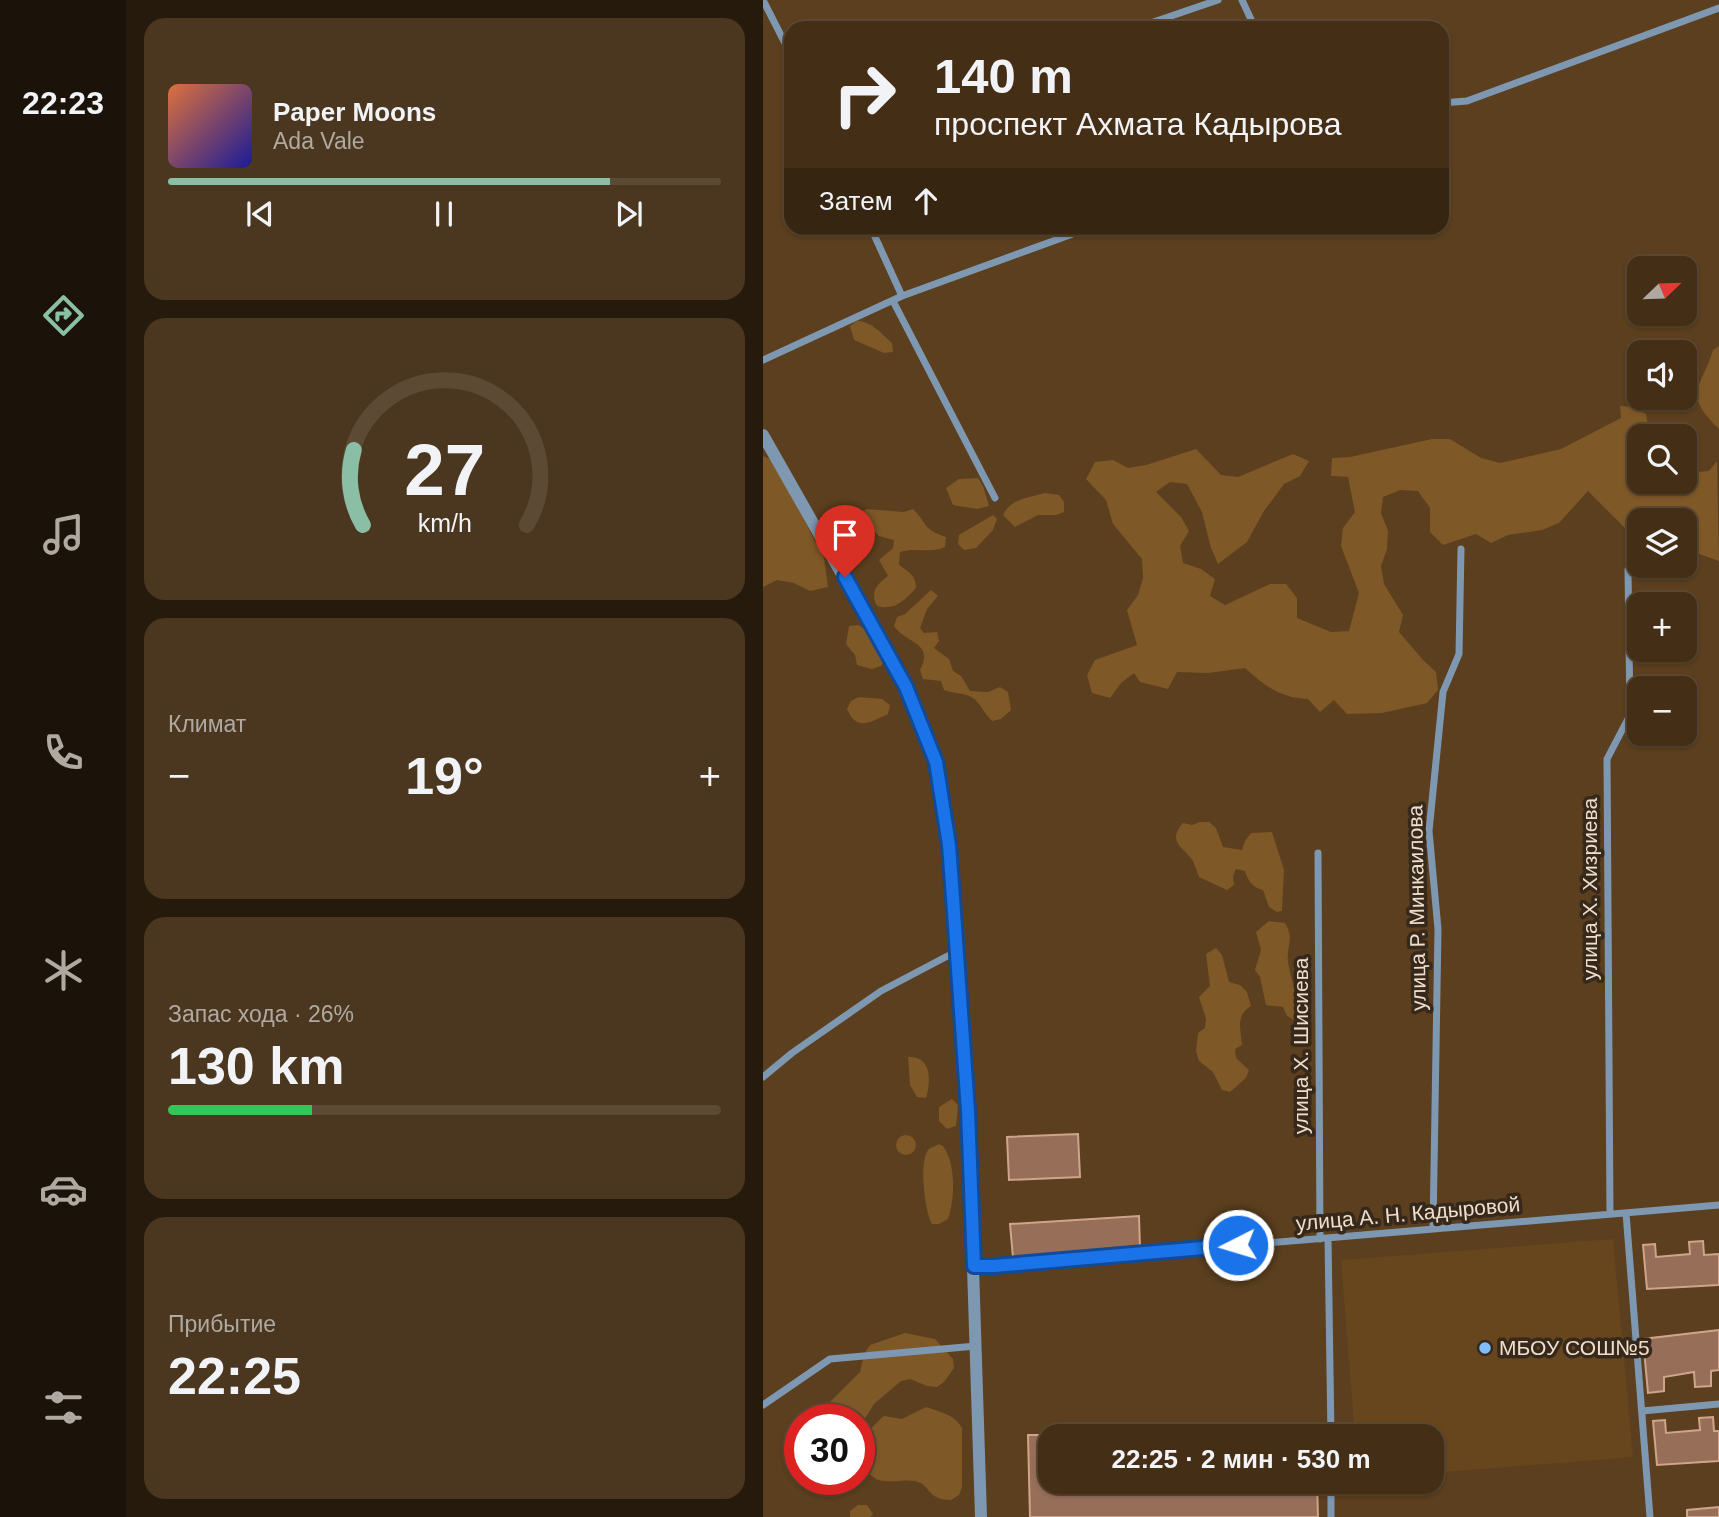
<!DOCTYPE html>
<html lang="ru">
<head>
<meta charset="utf-8">
<style>
  :root { --surface:#442f16; --page:#4b371f; --text:#f1f3f6; --muted:#afa9a1; --line:#5c4a35; --accent:#8abfa5 }
  body { margin:0; font-family:Arial,sans-serif; background:var(--page); color:var(--text); height:100vh; display:flex; flex-direction:column; font-size:26px; white-space:nowrap }
  * { box-sizing:border-box; margin:0 }
  p { font-size:23px; color:var(--muted) }
  .icon { flex:none; width:38px; height:38px; fill:none; stroke:currentColor; stroke-width:2; stroke-linecap:round; stroke-linejoin:round }
  .map { position:relative; flex:1; overflow:hidden }
  .panel { display:flex; flex-direction:column; gap:18px; padding:18px; background:#251a0c; width:637px }
  .panel>* { flex:none }
  .banner { position:absolute; left:21px; top:21px; width:665px; height:214px; border-radius:21px; box-shadow:0 2px 5px #0004,0 0 0 2px var(--line); background:#442f16; color:var(--text); overflow:hidden }
  .needle { width:46px; rotate:67deg }
  .tools { position:absolute; left:864px; top:256px; display:grid; gap:14px }
  .tools a { display:grid; place-items:center; width:70px; height:70px; border-radius:14px; background:var(--surface); box-shadow:0 2px 5px #0004,0 0 0 2px var(--line); font-size:35px }
  .speed { position:absolute; left:21px; top:1404px; display:flex; gap:14px; font-size:35px; font-weight:700; text-align:center }
  .speed>* { display:grid; place-content:center; width:91px; height:91px; border-radius:50%; background:var(--surface); box-shadow:0 2px 5px #0004,0 0 0 2px var(--line); line-height:1 }
  .speed .limit { border:10px solid #d22; background:#fff; color:#111 }
  .pin { position:absolute; display:grid; place-items:center; width:60px; height:60px; color:#fff; margin:-72px -30px; border-radius:50% 50% 50% 0; rotate:-45deg; box-shadow:0 0 7px #0007 }
  .pin .icon { rotate:45deg }
  .me { position:absolute; width:77px; margin:-38px; rotate:265deg; stroke-linejoin:round; filter:drop-shadow(0 0 5px #0008) }
  .turn { display:flex; align-items:center; gap:24px; height:147px; padding:0 35px; font-size:32px }
  .turn .icon { width:91px; height:91px; stroke-width:2.5 }
  .turn b { display:block; font-size:49px; line-height:60px }
  .then { display:flex; align-items:center; height:66px; padding:0 35px; background:#0003; gap:14px; font-size:26px }
  .big { font-size:52px; font-weight:600; line-height:1.1 }
  .panel .widget { flex:1; display:flex; flex-direction:column; justify-content:center; gap:10px; min-width:0; padding:0 24px; border-radius:21px; background:var(--page) }
  .panel .dial { align-items:center; gap:0 }
  .dial svg { height:182px; overflow:visible; fill:none; stroke:var(--line); stroke-width:7; stroke-linecap:round; text-anchor:middle }
  .dial text { fill:var(--text); stroke:none }
  .song { display:flex; align-items:center; gap:21px }
  .cover { width:84px; height:84px; border-radius:10px; background:linear-gradient(135deg,hsl(20 70% 55%),hsl(240 70% 35%)) }
  .played { height:7px; border-radius:4px; background:linear-gradient(90deg,var(--accent) 80%,var(--line) 80%) }
  .keys { display:flex; justify-content:space-around; direction:ltr }
  .heat { display:flex; justify-content:space-between; align-items:center; font-size:38px; direction:ltr }
  .charge { height:10px; border-radius:5px; background:linear-gradient(90deg,#34c759 26%,var(--line) 0) }
  .trip { position:absolute; left:275px; top:1424px; width:406px; height:70px; border-radius:21px; background:var(--surface); box-shadow:0 2px 5px #0004,0 0 0 2px var(--line); font-weight:600; line-height:70px; text-align:center }
  main { display:flex; flex:1; min-height:0 }
  .dock { display:flex; flex-direction:column; width:126px; justify-content:space-around; align-items:center; background:#1b1309; color:var(--muted) }
  .dock .icon { width:49px; height:49px }
  .dock .active { color:var(--accent) }
  .dock b { font-size:32px; color:var(--text) }
  .map>svg:first-child { display:block }
  .built { fill:#67461d }
  .green { fill:#7f5827 }
  .building { fill:#976e58; stroke:#d0a48c; stroke-width:2 }
  .lines { fill:none; stroke-linecap:round; stroke-linejoin:round }
  .minor { stroke:#7f98b2; stroke-width:7 }
  .tertiary { stroke:#7f98b2; stroke-width:12 }
  .route-casing { stroke:#114b97; stroke-width:18 }
  .route { stroke:#1a73e8; stroke-width:12 }
  .poi-dot { fill:#81bdfa; stroke:#36291b; stroke-width:2.5 }
  .labels { text-anchor:middle; stroke-width:7; stroke-linejoin:round; paint-order:stroke }
  .street-label { font-size:21px; fill:#efdecb; stroke:#36291b }
  .poi-label { font-size:21px; fill:#efdecb; stroke:#36291b; text-anchor:start }
</style>
</head>
<body>
<main>
<nav class="dock">
<b>22:23</b>
<svg class="icon active" aria-label="directions" viewBox="0 0 24 24"><path d="M12 3l9 9-9 9-9-9zM9 14v-3h6M13 9l2 2-2 2"/></svg>
<svg class="icon" aria-label="music" viewBox="0 0 24 24"><path d="M9 18V5l10-2v13"/><circle cx="6" cy="18" r="3"/><circle cx="16" cy="16" r="3"/></svg>
<svg class="icon" aria-label="phone" viewBox="0 0 24 24"><path d="M5 4h4l2 5-3 2q2 4 5 5l2-3 5 2v4C11 20 4 13 5 4z"/></svg>
<svg class="icon" aria-label="climate" viewBox="0 0 24 24"><path d="M12 3v18M4 7l16 10M4 17L20 7"/></svg>
<svg class="icon" aria-label="car" viewBox="0 0 24 24"><path d="M5 17H2v-5l4-1 3-4h7l3 4 3 1v5h-3M9 17h6M6 11h13"/><circle cx="7" cy="17" r="2"/><circle cx="17" cy="17" r="2"/></svg>
<svg class="icon" aria-label="filters" viewBox="0 0 24 24"><path d="M4 7h16M4 17h16"/><circle cx="9" cy="7" r="2"/><circle cx="15" cy="17" r="2"/></svg>
</nav>
<section class="panel">
<div class="widget">
<div class="song"><i class="cover"></i><div><b>Paper Moons</b><p>Ada Vale</p></div></div>
<div class="played"></div>
<div class="keys"><svg class="icon" aria-label="previous" viewBox="0 0 24 24"><path d="M18 5L8 12l10 7zM5 5v14"/></svg><svg class="icon" aria-label="pause" viewBox="0 0 24 24"><path d="M8 5v14M16 5v14"/></svg><svg class="icon" aria-label="next" viewBox="0 0 24 24"><path d="M6 5l10 7-10 7zM19 5v14"/></svg></div>
</div>
<div class="widget dial"><svg viewBox="0 0 100 80">
<path d="M14 69A42 42 0 1 1 86 69"/>
<path d="M14 69A42 42 0 0 1 10 36" stroke="#8abfa5"/>
<text x="50" y="56" font-size="32" font-weight="700">27</text>
<text x="50" y="72" font-size="11">km/h</text>
</svg></div>
<div class="widget"><p>Климат</p>
<div class="heat"><a>−</a><b class="big">19°</b><a>+</a></div>
</div>
<div class="widget"><p>Запас хода · 26%</p><b class="big">130 km</b><div class="charge"></div></div>
<div class="widget"><p>Прибытие</p><b class="big">22:25</b></div>
</section>
<div class="map">
<svg width="956" height="1517" viewBox="0 0 956 1517">
  <rect width="100%" height="100%" fill="#5b3f1e"/>
  <!-- built -->
  <path class="built" d="M 850,1239 L 870,1457 L 669,1473 L 668,1437 L 592,1437 L 578,1260 Z"/>
  <!-- green -->
  <path class="green" d="M 94,321 C 108,321 119,334 129,343 L 130,352 L 121,353 L 91,340 L 87,326 Z
    M 956,346 L 956,429 C 919,394 938,389 950,350 Z
    M 857,406 L 868,407 L 883,414 L 887,436 L 877,436 L 877,481 L 922,481 L 922,473 L 946,471 L 954,461 L 956,561 L 922,549 L 922,520 L 877,520 L 877,537 L 870,536 L 825,491 L 796,523 L 779,530 L 745,535 L 728,543 L 713,534 L 680,545 L 667,532 L 667,508 L 655,491 L 637,490 L 620,497 L 618,513 L 625,531 L 624,549 L 618,566 L 621,584 L 640,615 L 636,632 L 660,660 L 673,672 L 675,690 L 664,703 L 619,713 L 584,714 L 571,700 L 557,712 L 545,699 C 517,698 502,686 482,668 L 445,673 L 414,672 L 405,689 L 377,682 L 371,673 L 358,683 L 347,698 L 329,693 L 324,675 L 332,660 L 374,645 L 364,610 L 375,595 L 380,578 L 379,559 L 350,524 L 343,500 L 323,479 L 332,462 L 350,460 L 365,468 L 383,465 L 433,449 L 458,475 L 475,477 L 530,454 L 546,461 L 537,476 L 521,484 L 501,511 L 484,542 L 455,564 L 448,548 L 439,512 L 424,484 L 407,482 L 393,492 L 418,517 L 426,531 L 417,546 L 420,563 L 438,569 L 452,579 L 447,596 L 462,605 L 507,584 L 523,584 L 534,598 L 534,618 L 568,632 L 586,631 L 596,593 L 578,546 L 580,528 L 592,512 L 585,477 L 568,476 L 569,458 L 587,457 L 669,439 L 687,439 L 718,458 L 737,463 L 798,449 L 858,418 Z
    M 0,456 L 10,460 L 61,558 L 65,587 L 47,591 L 31,583 L 14,580 L 0,587 Z
    M 215,478 L 220,486 L 226,506 L 214,509 L 190,505 L 183,488 L 196,479 Z
    M 282,493 L 296,495 L 301,502 L 301,512 L 293,515 L 275,515 L 252,527 L 240,515 C 248,498 266,498 282,493 Z
    M 103,509 L 141,512 L 150,509 C 165,524 159,529 183,537 L 182,547 C 166,554 153,547 137,552 L 136,565 C 146,572 153,575 153,588 C 142,600 132,611 114,606 C 107,592 113,585 125,576 L 116,560 L 130,548 L 131,540 L 116,536 L 108,528 L 99,524 L 97,516 Z
    M 230,515 L 234,519 L 230,530 L 213,548 L 201,550 L 195,544 L 196,535 Z
    M 168,590 L 175,596 L 164,609 L 157,628 L 161,633 L 174,632 L 176,641 L 171,648 L 186,659 L 190,671 L 198,676 L 207,691 L 225,692 L 237,687 L 245,692 L 248,710 L 238,719 L 229,721 C 222,715 218,704 210,698 C 200,692 191,694 181,690 L 178,681 L 160,679 L 157,670 C 172,642 143,644 131,626 L 134,617 L 142,614 Z
    M 95,625 L 102,629 L 122,658 L 118,666 L 109,669 L 94,665 L 92,655 L 83,644 L 86,626 Z
    M 96,697 L 119,699 L 127,705 L 125,714 C 107,722 94,732 84,709 L 88,701 Z
    M 437,822 L 446,822 L 453,828 L 460,847 L 479,850 L 482,841 L 488,833 L 509,832 L 521,870 L 519,911 L 514,912 L 506,907 L 500,890 C 489,887 485,881 482,871 L 473,869 L 470,876 L 471,885 L 464,890 L 436,877 C 434,872 432,866 430,861 C 421,847 403,842 420,823 L 429,825 Z
    M 506,921 L 522,923 C 532,940 523,946 525,962 C 528,979 534,996 537,1013 L 533,1021 L 524,1016 L 520,1007 L 503,1005 L 497,977 L 492,970 L 498,950 L 493,932 Z
    M 453,948 L 459,955 L 466,982 L 477,985 L 484,992 L 488,1006 C 472,1016 478,1029 479,1045 L 472,1049 L 473,1058 L 486,1070 L 483,1078 L 467,1092 L 459,1090 L 450,1072 L 436,1061 L 433,1051 L 435,1033 L 442,1028 L 443,1019 L 436,997 L 447,986 L 443,954 Z
    M 145,1057 C 169,1056 168,1080 163,1098 L 154,1097 L 147,1085 Z
    M 189,1099 L 195,1105 L 193,1126 L 184,1129 L 176,1121 L 176,1107 Z
    M133 1145a10 10 0 1 1 20 0a10 10 0 1 1-20 0Z
    M 176,1144 L 180,1146 C 193,1163 192,1199 185,1219 L 176,1224 L 169,1224 C 162,1213 155,1159 166,1149 C 167,1148 175,1145 176,1144 Z
    M 142,1333 L 172,1339 L 190,1359 L 191,1368 L 181,1382 L 174,1387 L 164,1386 L 147,1379 L 138,1381 L 111,1404 L 103,1417 L 96,1422 L 96,1419 L 56,1419 L 68,1401 L 97,1372 L 101,1354 L 107,1345 Z
    M 163,1407 C 177,1412 191,1414 199,1428 L 199,1487 L 196,1495 L 188,1500 C 163,1500 168,1484 152,1481 C 142,1479 126,1483 115,1480 C 114,1480 107,1474 106,1474 C 84,1455 104,1430 121,1416 L 139,1419 Z
    M 95,1505 L 104,1505 L 110,1514 L 107,1517 L 87,1517 L 87,1511 Z"/>
  <!-- building -->
  <path class="building" d="M 315,1134 L 317,1177 L 246,1180 L 244,1137 Z
    M 376,1216 L 377,1248 L 250,1258 L 247,1224 Z
    M 940,1241 L 941,1255 L 956,1254 L 956,1285 L 884,1289 L 880,1245 L 892,1244 L 893,1257 L 927,1254 L 926,1242 Z
    M 956,1330 L 956,1370 L 948,1371 L 948,1386 L 932,1387 L 931,1372 L 901,1377 L 901,1391 L 885,1393 L 880,1339 Z
    M 950,1417 L 951,1431 L 956,1431 L 956,1461 L 894,1465 L 890,1421 L 902,1420 L 903,1433 L 937,1430 L 936,1418 Z
    M 554,1426 L 554,1437 L 476,1437 L 476,1428 Z
    M 265,1435 L 287,1435 L 287,1482 L 554,1482 L 555,1517 L 267,1517 Z
    M 956,1507 L 956,1517 L 924,1517 L 924,1510 Z"/>
  <g class="lines">
    <!-- minor -->
    <path class="minor" d="M 0,0 L 28,55
      M 479,0 L 492,28
      M 373,28 L 455,0
      M 679,103 L 704,101 L 956,8
      M 108,228 L 139,296
      M 130,301 L 232,498
      M 0,360 L 139,296 L 326,228
      M 555,853 L 557,1239
      M 0,1077 L 29,1053 L 118,991 L 194,951
      M 863,1213 L 887,1517
      M 847,1214 L 844,759 L 867,715 L 865,570
      M 670,1229 L 675,929 L 666,831 L 680,692 L 696,654 L 698,549
      M 565,1238 L 568,1437
      M 211,1266 L 231,1266 L 956,1205
      M 0,1405 L 67,1359 L 213,1346
      M 879,1411 L 956,1404
      M 568,1517 L 568,1482"/>
    <!-- tertiary -->
    <path class="tertiary" d="M 0,435 L 143,687 L 173,762 L 186,845 L 205,1111 L 218,1517"/>
  </g>
  <g class="lines">
    <defs>
      <path id="route" d="M 82,577 L 143,687 L 173,762 L 186,845 L 190,898 L 205,1111 L 211,1266 L 231,1266 L 475,1245"/>
    </defs>
    <!-- route casing -->
    <use href="#route" class="route-casing"/>
    <!-- route -->
    <use href="#route" class="route"/>
  </g>
  <!-- markers -->
  <circle class="poi-dot" cx="722" cy="1348" r="7"/>
  <g class="labels">
    <!-- street labels -->
    <g class="street-label">
      <text transform="translate(827 889) rotate(-90)" y="7">улица Х. Хизриева</text>
      <text transform="translate(654 908) rotate(-91)" y="7">улица Р. Минкаилова</text>
      <text transform="translate(538 1046) rotate(-90)" y="7">улица Х. Шисиева</text>
      <text transform="translate(645 1214) rotate(-5)" y="7">улица А. Н. Кадыровой</text>
    </g>
    <!-- poi labels -->
    <g class="poi-label">
      <text x="736" y="1355">МБОУ СОШ№5</text>
    </g>
  </g>
</svg>
<div class="tools">
<a><svg class="needle" viewBox="-14 -14 28 28"><path d="M0-13l5 13h-10z" fill="#e53935"/><path d="M0 13l5-13h-10z" fill="#afa9a1"/></svg></a>
<a><svg class="icon" aria-label="sound" viewBox="0 0 24 24"><path d="M4 9h4l5-4v14l-5-4H4zM17 9q2 3 0 6"/></svg></a>
<a><svg class="icon" aria-label="search" viewBox="0 0 24 24"><circle cx="10" cy="10" r="6"/><path d="M15 15l6 6"/></svg></a>
<a><svg class="icon" aria-label="layers" viewBox="0 0 24 24"><path d="M12 4l9 5-9 5-9-5zM3 14l9 5 9-5"/></svg></a>
<a>+</a>
<a>−</a>
</div>
<div class="speed"><div class="limit">30</div></div>
<div class="pin" style="left:82px;top:577px;background:#d93025"><svg class="icon" aria-label="arrive" viewBox="0 0 24 24"><path d="M6 21V4h12l-3 4 3 4H6"/></svg></div>
<svg class="me" style="left:475px;top:1245px" viewBox="-20 -20 40 40"><circle r="17" fill="#1a73e8" stroke="#fff" stroke-width="3"/><path d="M0-11L8 9 0 5-8 9z" fill="#fff"/></svg>
<div class="trip">22:25 · 2 мин · 530 m</div>
<div class="banner">
<div class="turn"><svg class="icon" aria-label="right" viewBox="0 0 24 24"><path d="M7 20v-9h11M14 6l5 5-5 5"/></svg><div><b>140 m</b>проспект Ахмата Кадырова</div></div>
<div class="then">Затем<svg class="icon" aria-label="ahead" viewBox="0 0 24 24"><path d="M12 20V5M6 11l6-6 6 6"/></svg></div>
</div>
</div>
</main>
</body>
</html>
